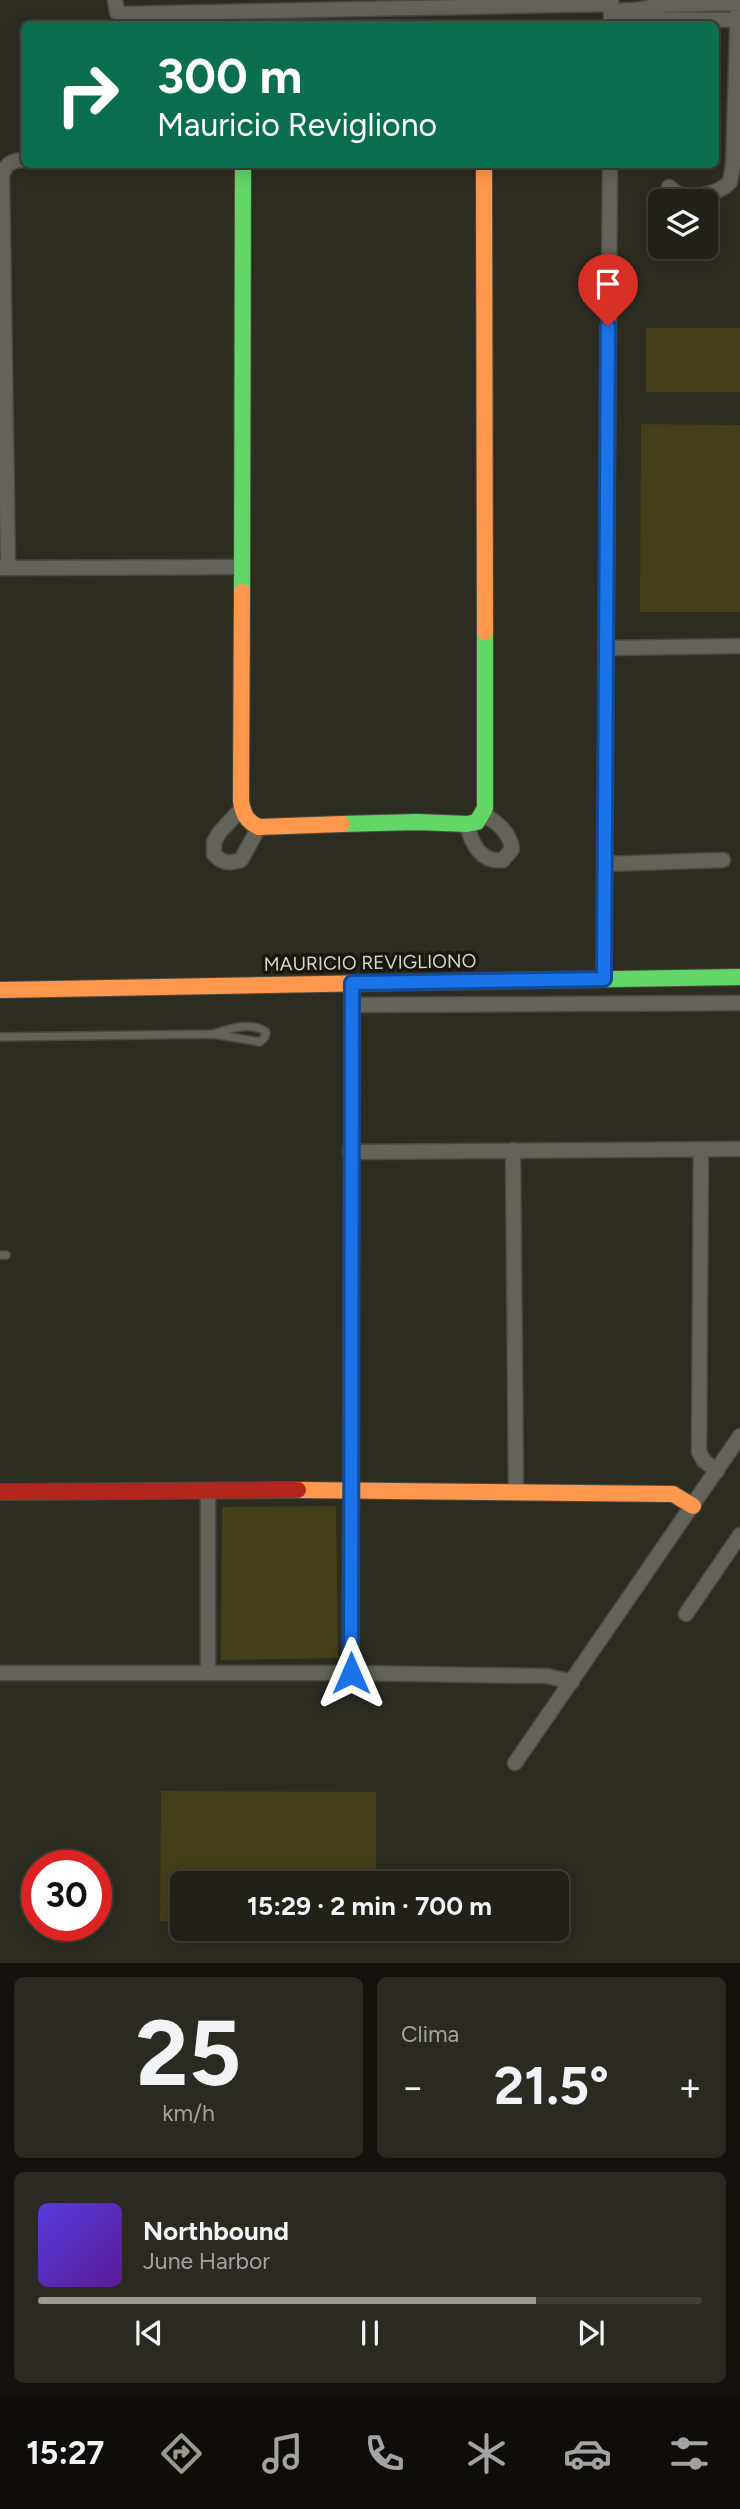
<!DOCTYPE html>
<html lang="es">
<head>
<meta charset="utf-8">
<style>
  :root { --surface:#222119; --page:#2a2922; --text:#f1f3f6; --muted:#a2a3a2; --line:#3f3e38; --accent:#9a9a8e }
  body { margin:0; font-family:Figtree,sans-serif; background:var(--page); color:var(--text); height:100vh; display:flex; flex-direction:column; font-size:26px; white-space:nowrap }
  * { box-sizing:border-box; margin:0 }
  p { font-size:23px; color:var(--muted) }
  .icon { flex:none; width:38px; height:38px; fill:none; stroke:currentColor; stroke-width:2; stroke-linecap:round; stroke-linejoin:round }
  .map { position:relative; height:1963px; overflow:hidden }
  .sheet { display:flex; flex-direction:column; gap:14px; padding:14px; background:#13120e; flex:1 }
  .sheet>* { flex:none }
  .hud { position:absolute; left:21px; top:21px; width:698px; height:147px; border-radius:10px; box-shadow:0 4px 18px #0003,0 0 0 2px var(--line); background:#0b6e4f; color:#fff; overflow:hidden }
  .tools { position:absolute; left:648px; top:189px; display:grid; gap:14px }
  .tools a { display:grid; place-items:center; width:70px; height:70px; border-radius:10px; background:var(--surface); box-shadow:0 4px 18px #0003,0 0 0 2px var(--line); font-size:35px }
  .speed { position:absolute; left:21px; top:1850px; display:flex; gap:14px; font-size:35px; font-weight:700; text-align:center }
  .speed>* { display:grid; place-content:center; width:91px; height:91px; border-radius:50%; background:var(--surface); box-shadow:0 4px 18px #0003,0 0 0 2px var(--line); line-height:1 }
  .speed .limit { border:10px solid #d22; background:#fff; color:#111 }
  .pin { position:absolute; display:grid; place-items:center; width:60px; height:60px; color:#fff; margin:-72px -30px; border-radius:50% 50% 50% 0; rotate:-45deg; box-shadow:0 0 7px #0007 }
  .pin .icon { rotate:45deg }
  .me { position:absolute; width:77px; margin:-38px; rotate:0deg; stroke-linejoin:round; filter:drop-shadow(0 0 5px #0008) }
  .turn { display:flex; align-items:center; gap:24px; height:147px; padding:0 21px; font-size:32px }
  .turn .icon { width:91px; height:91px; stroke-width:2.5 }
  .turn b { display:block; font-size:49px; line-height:60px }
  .big { font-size:52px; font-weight:700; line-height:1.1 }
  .sheet .tile { flex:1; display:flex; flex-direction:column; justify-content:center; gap:10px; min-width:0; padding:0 24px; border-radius:10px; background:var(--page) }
  .sheet .dial { align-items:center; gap:0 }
  .dial b { font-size:91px; line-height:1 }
  .song { display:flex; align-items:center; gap:21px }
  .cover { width:84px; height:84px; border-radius:10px; background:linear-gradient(135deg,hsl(250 70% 55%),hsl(270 70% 35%)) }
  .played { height:7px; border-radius:4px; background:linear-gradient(90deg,var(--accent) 75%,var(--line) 75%) }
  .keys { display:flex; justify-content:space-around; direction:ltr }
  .heat { display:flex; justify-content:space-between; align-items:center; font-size:38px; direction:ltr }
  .sheet .tiles { flex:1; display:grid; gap:14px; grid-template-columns:1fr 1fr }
  .tile:last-child { grid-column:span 2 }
  .trip { position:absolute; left:170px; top:1871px; width:399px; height:70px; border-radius:10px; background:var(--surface); box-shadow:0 4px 18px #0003,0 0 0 2px var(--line); font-weight:700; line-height:70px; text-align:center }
  .tab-bar { display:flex; height:112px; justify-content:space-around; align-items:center; background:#0e0d0a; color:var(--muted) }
  .tab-bar .icon { width:49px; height:49px }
  .tab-bar .on { color:var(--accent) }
  .tab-bar b { font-size:32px; color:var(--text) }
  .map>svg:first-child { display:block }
  .green { fill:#433f18 }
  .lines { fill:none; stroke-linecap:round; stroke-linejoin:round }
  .lane-casing { stroke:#4b4a40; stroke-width:10 }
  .street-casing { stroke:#4b4a40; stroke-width:17 }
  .fast-casing { stroke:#4b4a40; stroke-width:18 }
  .slow-casing { stroke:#4b4a40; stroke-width:18 }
  .jam-casing { stroke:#4b4a40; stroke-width:18 }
  .lane { stroke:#64635b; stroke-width:7 }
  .street { stroke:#64635b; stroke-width:14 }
  .fast { stroke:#63d668; stroke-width:16 }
  .slow { stroke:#ff974d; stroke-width:16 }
  .jam { stroke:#b3261e; stroke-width:16 }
  .route-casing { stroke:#114b97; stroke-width:18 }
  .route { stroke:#1a73e8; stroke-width:12 }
  .labels { text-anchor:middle; stroke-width:7; stroke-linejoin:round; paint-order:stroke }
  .street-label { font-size:19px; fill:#d5d5c8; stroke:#18180f }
</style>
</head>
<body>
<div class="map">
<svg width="740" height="1963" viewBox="0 0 740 1963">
  <rect width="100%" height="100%" fill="#2d2c21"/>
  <!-- green -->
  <path class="green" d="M 646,328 L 740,328 L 740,392 L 646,392 Z
    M 641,424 L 740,425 L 740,612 L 640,612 Z
    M 336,1506 L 338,1658 L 221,1660 L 222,1507 Z
    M 161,1791 L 376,1792 L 376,1883 L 182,1883 L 182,1921 L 160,1921 Z"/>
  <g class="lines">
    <defs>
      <path id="lane" d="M 0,1037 L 213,1034 L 260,1042 L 265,1037 L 266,1032 C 251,1021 229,1029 213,1034
        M 0,1255 L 6,1255"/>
      <path id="street" d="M 115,0 L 117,12 L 123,14 L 611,4
        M 611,11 L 636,10 L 664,5 L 740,3
        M 623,19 L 740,20
        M 611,24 L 611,1
        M 669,187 C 673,189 675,193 679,194 C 693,200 720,193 730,182 L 733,165 L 738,0
        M 1,568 L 240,567
        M 8,568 L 2,176 C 5,164 12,160 24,160
        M 605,648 L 740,646
        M 242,808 L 219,833 L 214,842 L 214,854 C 221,863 230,864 241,860 L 259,827
        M 467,824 C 471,843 481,863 503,860 L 512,849 C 510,832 496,821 482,814
        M 605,864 L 723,860
        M 604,979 L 610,164
        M 351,1005 L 740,1003
        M 513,1150 L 516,1491
        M 701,1150 L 699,1452 L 704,1461 L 717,1471
        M 350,1152 L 740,1149
        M 686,1614 L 740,1535
        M 0,1673 L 350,1673 L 547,1676 L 572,1682
        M 208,1673 L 208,1491
        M 350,1673 L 352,983
        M 515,1763 L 740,1436"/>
      <path id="fast" d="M 242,592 L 243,164
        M 342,824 L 417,822 L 467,824 L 477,822 L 485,808 L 485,632
        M 376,983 L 740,977"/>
      <path id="slow" d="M 484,164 L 485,632
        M 242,592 L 241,801 C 243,814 247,822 259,827 L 342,824
        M 0,990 L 376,983
        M 298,1490 L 673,1494 L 693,1506"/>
      <path id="jam" d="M 0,1492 L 298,1490"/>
    </defs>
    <!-- lane casing -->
    <use href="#lane" class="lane-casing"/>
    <!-- street casing -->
    <use href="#street" class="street-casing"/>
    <!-- fast casing -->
    <use href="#fast" class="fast-casing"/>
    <!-- slow casing -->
    <use href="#slow" class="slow-casing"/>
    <!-- jam casing -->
    <use href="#jam" class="jam-casing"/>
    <!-- lane -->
    <use href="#lane" class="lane"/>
    <!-- street -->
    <use href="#street" class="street"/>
    <!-- fast -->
    <use href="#fast" class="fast"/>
    <!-- slow -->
    <use href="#slow" class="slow"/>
    <!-- jam -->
    <use href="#jam" class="jam"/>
  </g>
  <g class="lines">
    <defs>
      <path id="route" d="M 351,1673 L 352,983 L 604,979 L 608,326"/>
    </defs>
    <!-- route casing -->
    <use href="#route" class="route-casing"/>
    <!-- route -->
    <use href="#route" class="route"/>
  </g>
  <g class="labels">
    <!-- street labels -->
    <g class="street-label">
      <text transform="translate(370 962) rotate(-1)" y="7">MAURICIO REVIGLIONO</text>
    </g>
  </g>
</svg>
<div class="tools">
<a><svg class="icon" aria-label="layers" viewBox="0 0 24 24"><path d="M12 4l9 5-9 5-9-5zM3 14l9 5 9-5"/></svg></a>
</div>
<div class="speed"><div class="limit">30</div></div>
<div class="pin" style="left:608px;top:326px;background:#d93025"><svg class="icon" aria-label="arrive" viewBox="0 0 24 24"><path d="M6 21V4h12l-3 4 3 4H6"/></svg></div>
<svg class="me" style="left:351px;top:1673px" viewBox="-20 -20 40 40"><path d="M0-17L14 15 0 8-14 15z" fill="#1a73e8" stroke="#fff" stroke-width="4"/></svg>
<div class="trip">15:29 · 2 min · 700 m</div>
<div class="hud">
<div class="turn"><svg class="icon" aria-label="right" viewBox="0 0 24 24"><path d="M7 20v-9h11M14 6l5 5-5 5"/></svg><div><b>300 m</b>Mauricio Revigliono</div></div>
</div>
</div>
<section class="sheet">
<div class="tiles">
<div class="tile dial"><b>25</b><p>km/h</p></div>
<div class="tile"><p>Clima</p>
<div class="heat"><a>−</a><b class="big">21.5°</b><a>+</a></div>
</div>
<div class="tile">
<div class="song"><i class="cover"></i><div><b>Northbound</b><p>June Harbor</p></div></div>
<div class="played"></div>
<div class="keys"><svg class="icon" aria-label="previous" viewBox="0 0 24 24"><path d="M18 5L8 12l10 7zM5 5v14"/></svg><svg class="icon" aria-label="pause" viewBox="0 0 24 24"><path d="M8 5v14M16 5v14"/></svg><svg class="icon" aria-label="next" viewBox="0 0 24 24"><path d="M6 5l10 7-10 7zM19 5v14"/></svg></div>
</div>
</div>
</section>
<nav class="tab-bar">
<b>15:27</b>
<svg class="icon on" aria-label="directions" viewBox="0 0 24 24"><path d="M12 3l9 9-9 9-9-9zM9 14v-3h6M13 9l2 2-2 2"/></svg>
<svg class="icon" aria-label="music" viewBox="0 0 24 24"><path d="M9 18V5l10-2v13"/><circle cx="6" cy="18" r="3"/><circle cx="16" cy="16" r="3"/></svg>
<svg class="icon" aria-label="phone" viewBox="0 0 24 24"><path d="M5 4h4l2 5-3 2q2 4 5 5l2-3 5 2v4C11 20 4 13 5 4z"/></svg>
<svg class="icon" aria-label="climate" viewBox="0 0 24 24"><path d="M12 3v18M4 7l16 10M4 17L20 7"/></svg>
<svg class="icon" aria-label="car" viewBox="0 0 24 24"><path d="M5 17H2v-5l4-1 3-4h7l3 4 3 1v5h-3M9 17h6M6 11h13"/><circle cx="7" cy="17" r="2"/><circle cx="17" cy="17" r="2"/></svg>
<svg class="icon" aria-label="filters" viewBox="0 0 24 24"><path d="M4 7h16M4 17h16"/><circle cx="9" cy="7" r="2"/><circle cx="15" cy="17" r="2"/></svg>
</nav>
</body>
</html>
